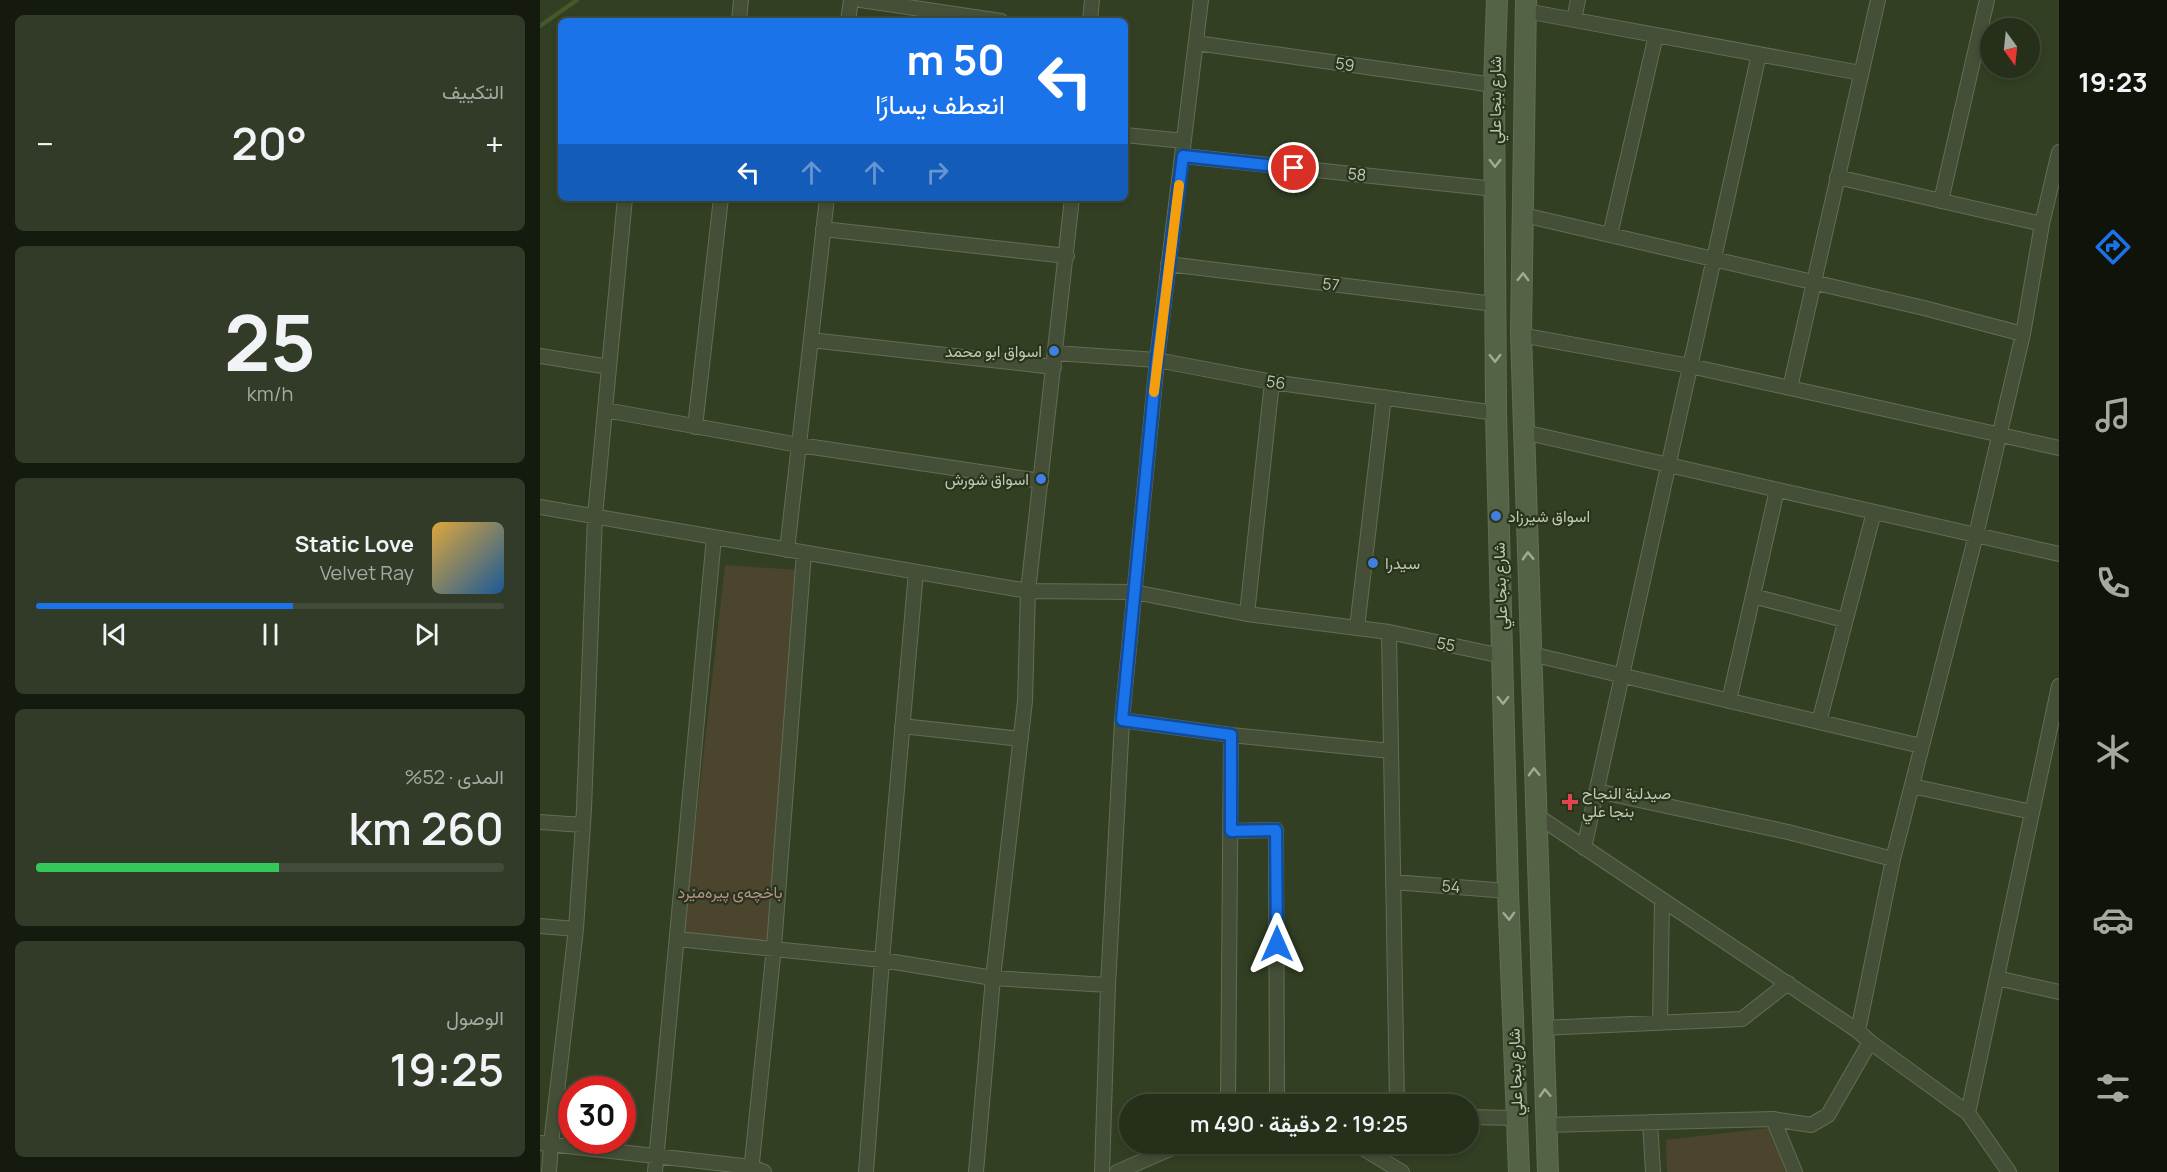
<!DOCTYPE html>
<html lang="ar">
<head>
<meta charset="utf-8">
<style>
  :root { --surface:#262f1a; --page:#323b27; --text:#f1f3f6; --muted:#a4a9a2; --line:#424a39; --accent:#1a73e8 }
  body { margin:0; font-family:Manrope,Vazirmatn,sans-serif; background:var(--page); color:var(--text); direction:rtl; height:100vh; display:flex; flex-direction:column; font-size:22px; white-space:nowrap }
  * { box-sizing:border-box; margin:0 }
  p { font-size:20px; color:var(--muted) }
  .icon { flex:none; width:33px; height:33px; fill:none; stroke:currentColor; stroke-width:2; stroke-linecap:round; stroke-linejoin:round }
  .map { position:relative; flex:1; overflow:hidden; direction:ltr }
  .side { display:flex; flex-direction:column; gap:15px; padding:15px; background:#151a0e; width:540px }
  .side>* { flex:none }
  .top-card { position:absolute; left:18px; top:18px; width:570px; height:183px; border-radius:9px; box-shadow:0 3px 9px #0003,0 0 0 2px var(--line); direction:rtl; background:#1a73e8; color:#fff; overflow:hidden }
  .needle { width:39px; rotate:165deg }
  .buttons { position:absolute; left:1440px; top:18px; display:grid; gap:12px }
  .buttons a { display:grid; place-items:center; width:60px; height:60px; border-radius:50%; background:var(--surface); box-shadow:0 3px 9px #0003,0 0 0 2px var(--line); font-size:30px }
  .speed { position:absolute; left:18px; top:1076px; display:flex; gap:12px; font-size:30px; font-weight:700; text-align:center }
  .speed>* { display:grid; place-content:center; width:78px; height:78px; border-radius:50%; background:var(--surface); box-shadow:0 3px 9px #0003,0 0 0 2px var(--line); line-height:1 }
  .speed .limit { border:9px solid #d22; background:#fff; color:#111 }
  .pin { position:absolute; display:grid; place-items:center; width:51px; height:51px; color:#fff; margin:-26px; border:3px solid #fff; border-radius:50%; box-shadow:0 2px 6px #0007 }
  .me { position:absolute; width:66px; margin:-33px; rotate:0deg; stroke-linejoin:round; filter:drop-shadow(0 0 4px #0008) }
  .turn { display:flex; align-items:center; gap:21px; height:126px; padding:0 24px; font-size:27px }
  .turn .icon { width:78px; height:78px; stroke-width:2.5 }
  .turn b { display:block; font-size:42px; line-height:51px }
  .lanes { display:flex; align-items:center; height:57px; padding:0 24px; background:#0003; justify-content:center; gap:30px; direction:ltr }
  .lanes .off { opacity:.35 }
  .big { font-size:45px; font-weight:600; line-height:1.1 }
  .side .widget { flex:1; display:flex; flex-direction:column; justify-content:center; gap:9px; min-width:0; padding:0 21px; border-radius:9px; background:var(--page) }
  .side .dial { align-items:center; gap:0 }
  .dial b { font-size:78px; line-height:1 }
  .song { display:flex; align-items:center; gap:18px }
  .cover { width:72px; height:72px; border-radius:9px; background:linear-gradient(135deg,hsl(40 70% 55%),hsl(210 70% 35%)) }
  .played { height:6px; border-radius:3px; background:linear-gradient(90deg,var(--accent) 55%,var(--line) 55%) }
  .keys { display:flex; justify-content:space-around; direction:ltr }
  .heat { display:flex; justify-content:space-between; align-items:center; font-size:33px; direction:ltr }
  .charge { height:9px; border-radius:4px; background:linear-gradient(90deg,#34c759 52%,var(--line) 0) }
  .trip { position:absolute; left:579px; top:1094px; width:360px; height:60px; border-radius:30px; background:var(--surface); box-shadow:0 3px 9px #0003,0 0 0 2px var(--line); font-weight:600; line-height:60px; text-align:center; direction:rtl }
  main { display:flex; flex:1; min-height:0 }
  .tabs { display:flex; flex-direction:column; width:108px; justify-content:space-around; align-items:center; background:#0f130a; color:var(--muted) }
  .tabs .icon { width:42px; height:42px }
  .tabs .selected { color:var(--accent) }
  .tabs b { font-size:27px; color:var(--text) }
  .map>svg:first-child { display:block }
  .green { fill:#4b452d }
  .lines { fill:none; stroke-linecap:round; stroke-linejoin:round }
  .stream { stroke:#44582a; stroke-width:4.5 }
  .street-casing { stroke:#626d55; stroke-width:16 }
  .secondary-casing { stroke:#626d55; stroke-width:22 }
  .street { stroke:#454f37; stroke-width:14 }
  .secondary { stroke:#546345; stroke-width:20 }
  .oneway { stroke:#9fab92 }
  .route-casing { stroke:#114b97; stroke-width:15 }
  .route { stroke:#1a73e8; stroke-width:10 }
  .slow { stroke:#f59e0b; stroke-width:10 }
  .shop-dot { fill:#3f7fe0; stroke:#2a341c; stroke-width:2 }
  .health-dot { fill:#e0444e; stroke:#2a341c; stroke-width:2 }
  .labels { text-anchor:middle; stroke-width:4.5; stroke-linejoin:round; paint-order:stroke }
  .street-label { font-size:16px; fill:#bfcab3; stroke:#2a341c }
  .poi-label { font-size:16px; fill:#bfcab3; stroke:#2a341c; text-anchor:start }
  .park-label { font-size:16px; fill:#b5928e; stroke:#2a341c }
</style>
</head>
<body>
<main>
<nav class="tabs">
<b>19:23</b>
<svg class="icon selected" aria-label="directions" viewBox="0 0 24 24"><path d="M12 3l9 9-9 9-9-9zM9 14v-3h6M13 9l2 2-2 2"/></svg>
<svg class="icon" aria-label="music" viewBox="0 0 24 24"><path d="M9 18V5l10-2v13"/><circle cx="6" cy="18" r="3"/><circle cx="16" cy="16" r="3"/></svg>
<svg class="icon" aria-label="phone" viewBox="0 0 24 24"><path d="M5 4h4l2 5-3 2q2 4 5 5l2-3 5 2v4C11 20 4 13 5 4z"/></svg>
<svg class="icon" aria-label="climate" viewBox="0 0 24 24"><path d="M12 3v18M4 7l16 10M4 17L20 7"/></svg>
<svg class="icon" aria-label="car" viewBox="0 0 24 24"><path d="M5 17H2v-5l4-1 3-4h7l3 4 3 1v5h-3M9 17h6M6 11h13"/><circle cx="7" cy="17" r="2"/><circle cx="17" cy="17" r="2"/></svg>
<svg class="icon" aria-label="filters" viewBox="0 0 24 24"><path d="M4 7h16M4 17h16"/><circle cx="9" cy="7" r="2"/><circle cx="15" cy="17" r="2"/></svg>
</nav>
<div class="map">
<svg width="1519" height="1172" viewBox="0 0 1519 1172">
  <rect width="100%" height="100%" fill="#333f23"/>
  <!-- green -->
  <path class="green" d="M 185,565 L 257,570 L 228,940 L 143,934 Z
    M 1228,1128 L 1246,1172 L 1127,1172 L 1126,1140 Z"/>
  <g class="lines">
    <!-- stream -->
    <path class="stream" d="M 0,26 L 37,0"/>
    <defs>
      <path id="street" d="M 321,0 L 461,21
        M 986,11 L 1321,73
        M 1034,20 L 1038,0
        M 199,21 L 201,0
        M 308,21 L 311,0
        M 550,21 L 552,0
        M 656,43 L 954,85
        M 585,135 L 644,141
        M 643,156 L 955,189
        M 1297,177 L 1502,224
        M 1401,201 L 1447,0
        M 984,215 L 1384,308 L 1483,334
        M 283,229 L 527,256
        M 1070,235 L 1116,35
        M 628,264 L 954,304
        M 981,335 L 1150,366 L 1250,388 L 1519,448
        M 271,340 L 514,367
        M 515,353 L 617,360 L 732,382 L 956,413
        M 0,356 L 69,367
        M 1250,388 L 1338,0
        M 65,410 L 259,445 L 501,481
        M 155,427 L 181,198
        M 984,432 L 1519,554
        M 0,507 L 488,591 L 594,592 L 707,614 L 849,632 L 962,656
        M 247,550 L 287,198
        M 1213,596 L 1304,620
        M 707,614 L 732,382
        M 817,628 L 844,397
        M 849,632 L 857,1104
        M 991,654 L 1381,746
        M 1189,701 L 1237,490
        M 582,720 L 691,735 L 851,751
        M 1279,722 L 1334,512
        M 362,726 L 481,739
        M 1372,786 L 1492,812
        M 1057,791 L 1248,832 L 1353,859
        M 996,815 L 1318,1031 L 1330,1042 L 1428,1113 L 1469,1172
        M 0,822 L 43,825
        M 691,831 L 736,830 L 737,1104
        M 1044,848 L 1219,54
        M 853,882 L 968,891
        M 0,926 L 36,929
        M 137,939 L 342,960 L 453,978 L 568,985
        M 1457,978 L 1519,992
        M 1120,1023 L 1122,900
        M 1002,1028 L 1202,1019 L 1248,983
        M 1318,1031 L 1353,859 L 1436,535 L 1483,334 L 1502,224 L 1519,152
        M 688,1104 L 691,735
        M 1428,1113 L 1519,686
        M 928,1117 L 977,1118
        M 1233,1119 L 1255,1172
        M 1110,1122 L 1113,1172
        M 1006,1125 L 1233,1119 L 1271,1125 L 1288,1115 L 1330,1042
        M 0,1143 L 212,1167 L 224,1172
        M 814,1143 L 862,1172
        M 9,1172 L 11,1144 L 36,929 L 44,809 L 55,516 L 85,198
        M 115,1172 L 174,537
        M 211,1172 L 234,947 L 264,553
        M 326,1172 L 342,960 L 376,572
        M 436,1172 L 453,978 L 485,701 L 488,591 L 532,198
        M 562,1172 L 568,985 L 582,720 L 617,360 L 661,0
        M 577,1172 L 644,1143"/>
      <path id="secondary" d="M 957,0 L 954,85 L 956,413 L 968,891 L 979,1172
        M 986,0 L 981,335 L 1008,1172"/>
    </defs>
    <!-- street casing -->
    <use href="#street" class="street-casing"/>
    <!-- secondary casing -->
    <use href="#secondary" class="secondary-casing"/>
    <!-- street -->
    <use href="#street" class="street"/>
    <!-- secondary -->
    <use href="#secondary" class="secondary"/>
  </g>
  <!-- one-way arrows -->
  <defs><path id="oneway-chevron" d="M-2-3.5L2.5 0L-2 3.5" fill="none" stroke-width="1.6" stroke-linecap="round" stroke-linejoin="round" transform="scale(1.5)"/></defs>
  <g class="oneway">
    <use href="#oneway-chevron" transform="translate(955 163) rotate(90)"/>
    <use href="#oneway-chevron" transform="translate(983 277) rotate(-89)"/>
    <use href="#oneway-chevron" transform="translate(955 358) rotate(89)"/>
    <use href="#oneway-chevron" transform="translate(988 556) rotate(-92)"/>
    <use href="#oneway-chevron" transform="translate(963 700) rotate(89)"/>
    <use href="#oneway-chevron" transform="translate(994 772) rotate(-92)"/>
    <use href="#oneway-chevron" transform="translate(969 916) rotate(88)"/>
    <use href="#oneway-chevron" transform="translate(1005 1093) rotate(-92)"/>
  </g>
  <g class="lines">
    <defs>
      <path id="route" d="M 737,944 L 736,830 L 691,831 L 691,735 L 582,720 L 617,360 L 643,156 L 754,168"/>
    </defs>
    <!-- route casing -->
    <use href="#route" class="route-casing"/>
    <!-- route -->
    <use href="#route" class="route"/>
    <!-- slow -->
    <path class="slow" d="M 614,392 L 639,185"/>
  </g>
  <!-- markers -->
  <g class="shop-dot">
    <circle cx="514" cy="351" r="6"/>
    <circle cx="501" cy="479" r="6"/>
    <circle cx="956" cy="516" r="6"/>
    <circle cx="833" cy="563" r="6"/>
  </g>
  <path class="health-dot" d="M1027 793h6v6h6v6h-6v6h-6v-6h-6v-6h6z"/>
  <g class="labels">
    <!-- street labels -->
    <g class="street-label">
      <text transform="translate(805 64) rotate(8)" y="6">59</text>
      <text transform="translate(955 100) rotate(-90)" y="6">شارع بنجا علي</text>
      <text transform="translate(817 174) rotate(6)" y="6">58</text>
      <text transform="translate(791 284) rotate(7)" y="6">57</text>
      <text transform="translate(736 382) rotate(9)" y="6">56</text>
      <text transform="translate(960 586) rotate(-92)" y="6">شارع بنجا علي</text>
      <text transform="translate(906 644) rotate(12)" y="6">55</text>
      <text transform="translate(911 886) rotate(5)" y="6">54</text>
      <text transform="translate(975 1072) rotate(-92)" y="6">شارع بنجا علي</text>
    </g>
    <!-- poi labels -->
    <g class="poi-label">
      <text x="502" y="357" text-anchor="end">اسواق ابو محمد</text>
      <text x="489" y="485" text-anchor="end">اسواق شورش</text>
      <text x="968" y="522">اسواق شيرزاد</text>
      <text x="845" y="569">سيدرا</text>
      <text x="1042" y="799">صيدلية النجاح<tspan x="1042" dy="18">بنجا علي</tspan></text>
    </g>
    <!-- park labels -->
    <g class="park-label">
      <text x="190" y="898">باخچەی پیرەمێرد</text>
    </g>
  </g>
</svg>
<div class="buttons">
<a><svg class="needle" viewBox="-14 -14 28 28"><path d="M0-13l5 13h-10z" fill="#e53935"/><path d="M0 13l5-13h-10z" fill="#a4a9a2"/></svg></a>
</div>
<div class="speed"><div class="limit">30</div></div>
<div class="pin" style="left:754px;top:168px;background:#d93025"><svg class="icon" aria-label="arrive" viewBox="0 0 24 24"><path d="M6 21V4h12l-3 4 3 4H6"/></svg></div>
<svg class="me" style="left:737px;top:944px" viewBox="-20 -20 40 40"><path d="M0-17L14 15 0 8-14 15z" fill="#1a73e8" stroke="#fff" stroke-width="4"/></svg>
<div class="trip">19:25 · 2 دقيقة · 490 m</div>
<div class="top-card">
<div class="turn"><svg class="icon" aria-label="left" viewBox="0 0 24 24"><path d="M17 20v-9H6M10 6l-5 5 5 5"/></svg><div><b>50 m</b>انعطف يسارًا</div></div>
<div class="lanes"><svg class="icon" aria-label="left" viewBox="0 0 24 24"><path d="M17 20v-9H6M10 6l-5 5 5 5"/></svg><svg class="icon off" aria-label="ahead" viewBox="0 0 24 24"><path d="M12 20V5M6 11l6-6 6 6"/></svg><svg class="icon off" aria-label="ahead" viewBox="0 0 24 24"><path d="M12 20V5M6 11l6-6 6 6"/></svg><svg class="icon off" aria-label="right" viewBox="0 0 24 24"><path d="M7 20v-9h11M14 6l5 5-5 5"/></svg></div>
</div>
</div>
<section class="side">
<div class="widget"><p>التكييف</p>
<div class="heat"><a>−</a><b class="big">20°</b><a>+</a></div>
</div>
<div class="widget dial"><b>25</b><p>km/h</p></div>
<div class="widget">
<div class="song"><i class="cover"></i><div><b>Static Love</b><p>Velvet Ray</p></div></div>
<div class="played"></div>
<div class="keys"><svg class="icon" aria-label="previous" viewBox="0 0 24 24"><path d="M18 5L8 12l10 7zM5 5v14"/></svg><svg class="icon" aria-label="pause" viewBox="0 0 24 24"><path d="M8 5v14M16 5v14"/></svg><svg class="icon" aria-label="next" viewBox="0 0 24 24"><path d="M6 5l10 7-10 7zM19 5v14"/></svg></div>
</div>
<div class="widget"><p>المدى · 52%</p><b class="big">260 km</b><div class="charge"></div></div>
<div class="widget"><p>الوصول</p><b class="big">19:25</b></div>
</section>
</main>
</body>
</html>
